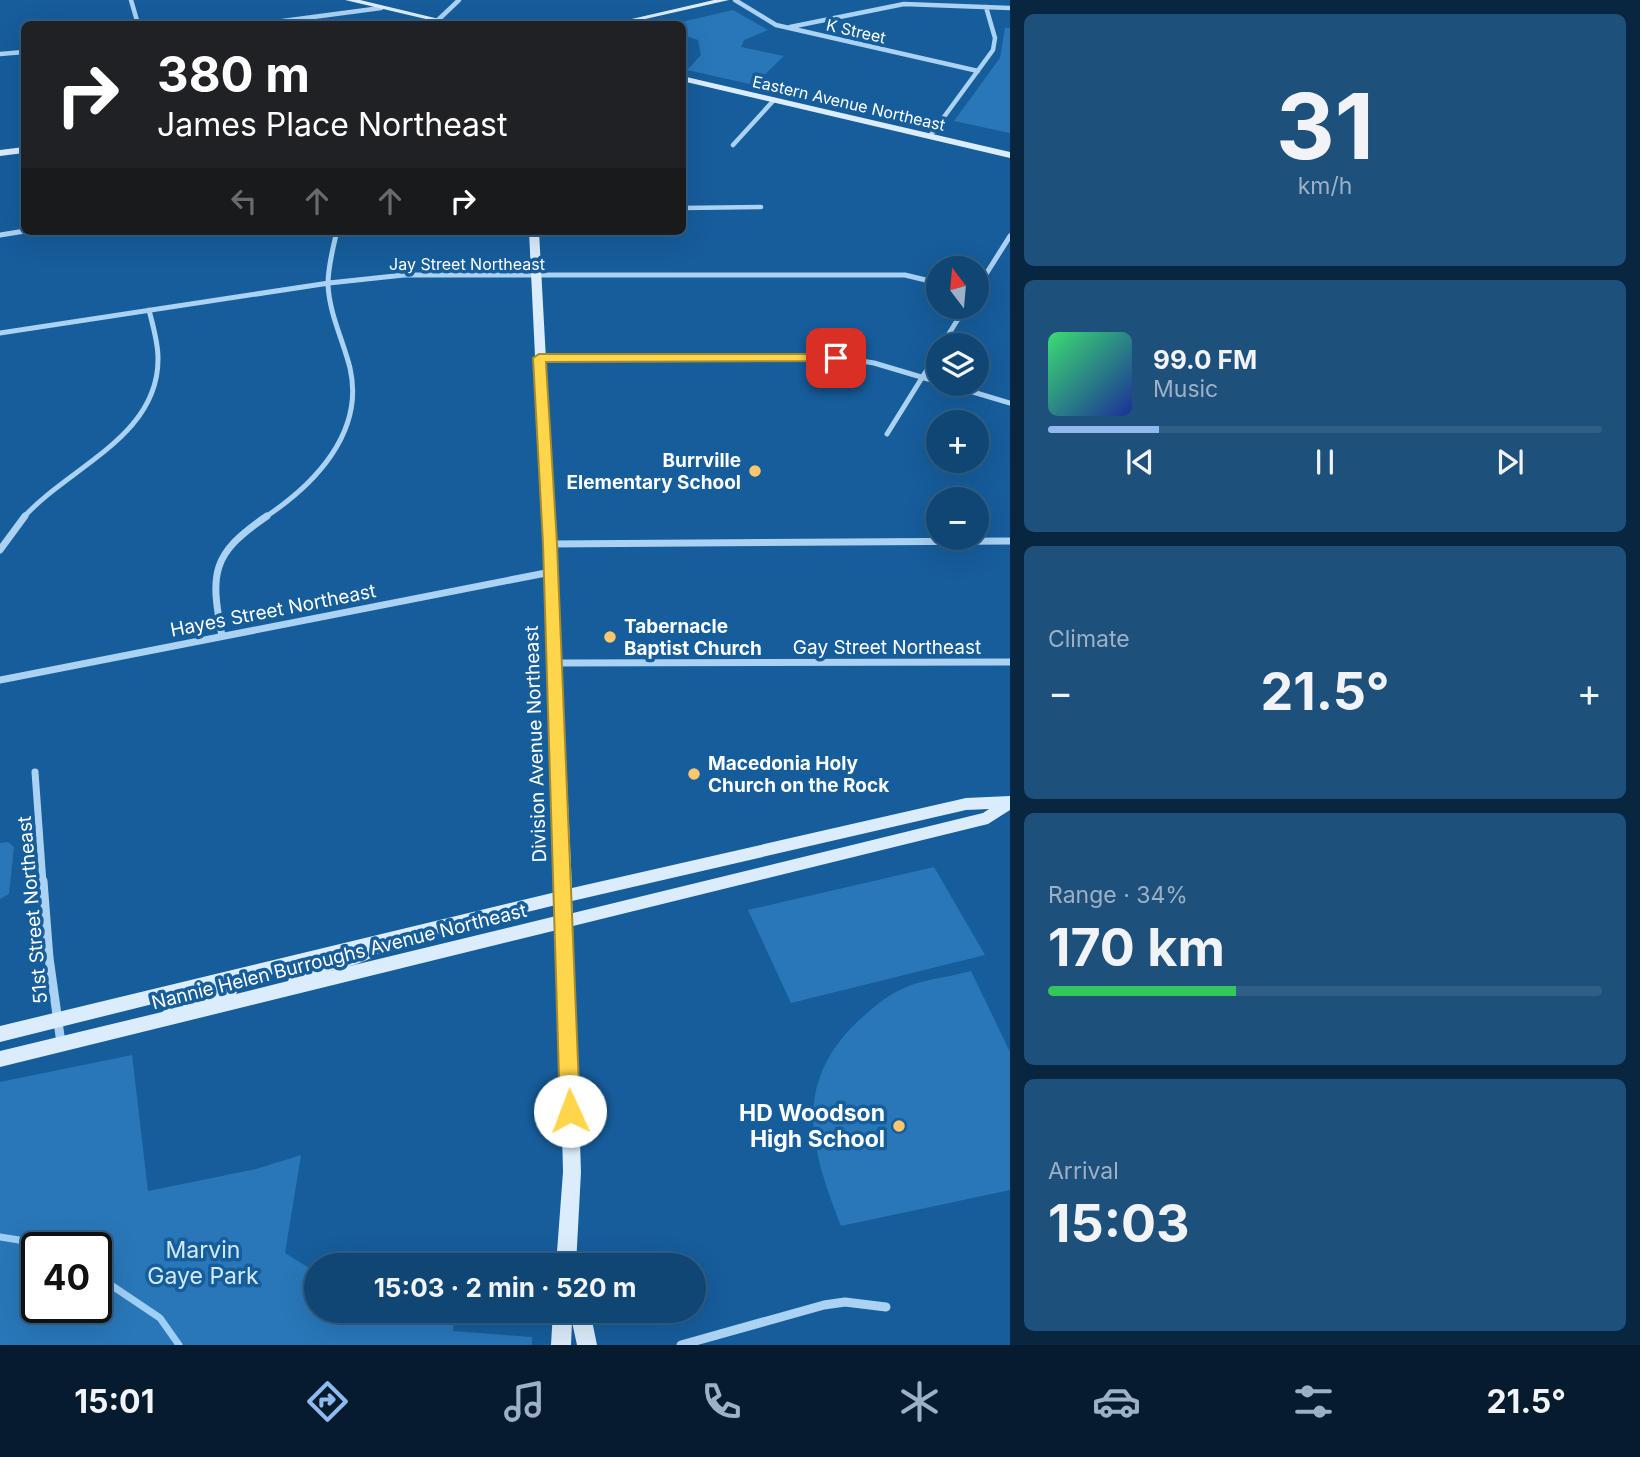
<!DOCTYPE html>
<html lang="en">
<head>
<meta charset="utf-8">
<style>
  :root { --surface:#104674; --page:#1e507c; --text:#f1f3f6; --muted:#9cb1c5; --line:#305e86; --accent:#90b9f0 }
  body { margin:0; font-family:Inter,sans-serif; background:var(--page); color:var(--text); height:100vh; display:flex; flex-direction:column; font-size:26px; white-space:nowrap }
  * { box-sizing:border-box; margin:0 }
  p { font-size:23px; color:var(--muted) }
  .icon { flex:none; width:38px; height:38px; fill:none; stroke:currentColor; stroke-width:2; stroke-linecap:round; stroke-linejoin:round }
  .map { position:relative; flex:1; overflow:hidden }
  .details { display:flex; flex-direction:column; gap:14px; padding:14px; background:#092640; width:630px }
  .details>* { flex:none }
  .guide { position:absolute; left:21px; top:21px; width:665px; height:214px; border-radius:10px; box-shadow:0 7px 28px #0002,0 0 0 2px var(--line); background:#202124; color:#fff; overflow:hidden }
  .needle { width:46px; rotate:344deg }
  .buttons { position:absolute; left:926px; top:256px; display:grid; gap:14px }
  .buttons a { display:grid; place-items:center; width:63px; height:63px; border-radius:50%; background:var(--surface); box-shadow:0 7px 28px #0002,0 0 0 2px var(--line); font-size:35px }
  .speed { position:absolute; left:21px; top:1232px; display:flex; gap:14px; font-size:35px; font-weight:700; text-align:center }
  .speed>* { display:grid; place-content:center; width:91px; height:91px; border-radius:50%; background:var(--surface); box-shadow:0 7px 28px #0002,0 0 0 2px var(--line); line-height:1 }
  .speed .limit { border:4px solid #111; border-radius:10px; background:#fff; color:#111 }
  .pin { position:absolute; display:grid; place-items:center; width:60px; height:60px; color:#fff; margin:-30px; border-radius:14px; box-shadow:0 4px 10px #0006 }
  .me { position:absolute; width:77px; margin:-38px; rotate:358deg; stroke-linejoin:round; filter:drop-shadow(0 0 5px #0008) }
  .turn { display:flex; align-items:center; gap:24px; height:147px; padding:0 21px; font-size:32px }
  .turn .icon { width:91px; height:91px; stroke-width:2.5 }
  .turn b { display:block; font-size:49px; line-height:60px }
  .lanes { display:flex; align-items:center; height:66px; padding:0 21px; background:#0003; justify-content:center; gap:35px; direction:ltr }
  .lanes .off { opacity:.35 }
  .big { font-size:52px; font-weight:700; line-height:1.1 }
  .details .tile { flex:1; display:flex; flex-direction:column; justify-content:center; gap:10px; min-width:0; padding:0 24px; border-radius:10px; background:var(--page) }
  .details .dial { align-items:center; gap:0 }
  .dial b { font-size:91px; line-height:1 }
  .song { display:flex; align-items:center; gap:21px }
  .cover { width:84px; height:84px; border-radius:10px; background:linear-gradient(135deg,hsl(140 70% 55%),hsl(230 70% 35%)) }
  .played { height:7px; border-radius:4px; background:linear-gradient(90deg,var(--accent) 20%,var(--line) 20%) }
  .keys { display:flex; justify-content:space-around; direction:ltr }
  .heat { display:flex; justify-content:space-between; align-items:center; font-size:38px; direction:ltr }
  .charge { height:10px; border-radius:5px; background:linear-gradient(90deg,#34c759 34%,var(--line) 0) }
  .trip { position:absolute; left:304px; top:1253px; width:402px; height:70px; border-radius:35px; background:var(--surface); box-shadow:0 7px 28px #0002,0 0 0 2px var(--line); font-weight:700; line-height:70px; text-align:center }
  .menu { display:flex; height:112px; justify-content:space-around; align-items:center; background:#061c2e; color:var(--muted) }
  .menu .icon { width:49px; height:49px }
  .menu .on { color:var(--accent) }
  .menu b { font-size:32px; color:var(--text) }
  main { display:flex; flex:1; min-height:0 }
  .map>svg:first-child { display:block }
  .green { fill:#2977b9; fill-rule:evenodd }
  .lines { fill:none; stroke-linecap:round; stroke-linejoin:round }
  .stream { stroke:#9ecff5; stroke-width:7 }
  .street-far3 { stroke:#abd2f2; stroke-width:4.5 }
  .street-far2 { stroke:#abd2f2; stroke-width:5 }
  .street-far1 { stroke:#abd2f2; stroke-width:7 }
  .street { stroke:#abd2f2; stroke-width:9 }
  .secondary { fill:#dbecfc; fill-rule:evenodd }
  .route { fill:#ffd54a; stroke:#a68a30; stroke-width:2 }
  .poi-dot { fill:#ffc76d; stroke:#165d9b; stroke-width:2.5 }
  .labels { text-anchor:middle; stroke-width:7; stroke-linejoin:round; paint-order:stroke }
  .far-street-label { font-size:16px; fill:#fff; stroke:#165d9b }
  .poi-label { font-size:19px; font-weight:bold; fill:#fff; stroke:#165d9b; text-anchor:start }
  .street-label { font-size:19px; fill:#fff; stroke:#165d9b }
  .near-poi-label { font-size:23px; font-weight:bold; fill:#fff; stroke:#165d9b; text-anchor:end }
  .near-park-label { font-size:23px; fill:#d3eafd; stroke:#165d9b }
</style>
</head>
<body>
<main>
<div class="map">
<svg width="1010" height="1345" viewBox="0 0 1010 1345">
  <rect width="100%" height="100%" fill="#165d9b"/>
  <!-- green -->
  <path class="green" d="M 733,10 L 768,30 L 744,40 L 741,47 L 784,56 L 754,85 L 687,70 L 701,55 L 698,40 L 683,35 L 682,24 L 673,24 Z
    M 1005,28 L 1010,28 L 1010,133 L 954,121 L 1000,58 Z
    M 8,842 L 14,847 L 9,894 L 0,899 L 0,843 Z
    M 934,867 L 985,955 L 791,1003 L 748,910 Z
    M 971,971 L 1010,1052 L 1010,1190 L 841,1226 C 812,1151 791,1087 856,1023 C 870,1010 886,996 904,988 C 923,979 950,977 971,971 Z
    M 132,1055 L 148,1191 L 256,1169 L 301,1155 L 285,1253 L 317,1273 L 317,1311 L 454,1311 L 453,1331 L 532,1337 L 532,1345 L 0,1345 L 0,1082 ZM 37,1248 L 96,1248 L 96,1307 L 37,1307 Z"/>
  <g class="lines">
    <!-- stream -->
    <path class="stream" d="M 0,1237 L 19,1240 L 37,1248
      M 96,1275 L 160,1318 L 179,1345"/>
    <!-- street-far3 -->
    <path class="street-far3" d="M 131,0 L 138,24
      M 735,0 L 776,25 L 978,71
      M 438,20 L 459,0
      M 260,24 L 381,8
      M 790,27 L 904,4 L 1010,8
      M 0,54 L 24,52
      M 930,136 L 993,50 L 995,38 L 986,7
      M 733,145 L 774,100
      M 682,208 L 761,207"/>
    <!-- street-far2 -->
    <path class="street-far2" d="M 0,235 L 25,231
      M 976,290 L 1010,236
      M 0,333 L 329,283 L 404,275 L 905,275 L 938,283
      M 942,345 L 966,306
      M 539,358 L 836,357 L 874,363 L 938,382
      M 943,383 L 1010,403
      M 887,434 L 938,352
      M 23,518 C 68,467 159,437 158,358 C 158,342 153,326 149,310
      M 264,518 C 314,485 365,433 350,368 C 343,340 329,313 328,284 C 328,266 333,248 337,231"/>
    <!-- street-far1 -->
    <path class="street-far1" d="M 550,544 L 1010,541
      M 0,550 L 25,516
      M 222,636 C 210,573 211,554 267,516
      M 555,663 L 1010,662
      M 0,680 L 551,572
      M 35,772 L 43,883"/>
    <!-- street -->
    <path class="street" d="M 43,881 L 49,958 L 61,1043
      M 681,1345 L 824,1305 L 845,1302 L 886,1307"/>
    <!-- secondary -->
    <path class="secondary" d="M 345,0 L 360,0 L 460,24 L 447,24 Z
      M 714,0 L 729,0 L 623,24 L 610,24 Z
      M 682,76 L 1010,152 L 1010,158 L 682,81 Z
      M 24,147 L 24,153 L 0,156 L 0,150 Z
      M 529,231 L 539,231 L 556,544 L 572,888 L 966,798 L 1010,796 L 1010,810 L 988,824 L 573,926 L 581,1172 L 576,1265 L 556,1265 L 563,1172 L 557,930 L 0,1067 L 0,1051 L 162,1012 L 177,1000 L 197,993 L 0,1042 L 0,1026 L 556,892 L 544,544 ZM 989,809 L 983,813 L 573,913 L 572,901 L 966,810 ZM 556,905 L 556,916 L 321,973 C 337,969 377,962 384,947 ZM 293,969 L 288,981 L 236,994 L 242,982 Z
      M 553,1311 L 590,1311 L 597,1345 L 577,1345 L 572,1322 L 571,1345 L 551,1345 Z"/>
  </g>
  <!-- route -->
  <path class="route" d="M 539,354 L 836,354 L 842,358 L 836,361 L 546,362 L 557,544 L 580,1111 L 577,1118 L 570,1121 L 563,1118 L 560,1111 L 543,544 L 533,358 Z"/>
  <!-- markers -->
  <g class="poi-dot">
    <circle cx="755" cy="471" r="7"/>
    <circle cx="610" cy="637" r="7"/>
    <circle cx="694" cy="774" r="7"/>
    <circle cx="899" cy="1126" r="7"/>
  </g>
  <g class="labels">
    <!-- far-street labels -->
    <g class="far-street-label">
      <text transform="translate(856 31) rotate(13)" y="6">K Street</text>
      <text transform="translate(849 103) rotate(13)" y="6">Eastern Avenue Northeast</text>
      <text x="467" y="270">Jay Street Northeast</text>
    </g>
    <!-- poi labels -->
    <g class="poi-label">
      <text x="741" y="467" text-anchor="end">Burrville<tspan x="741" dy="22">Elementary School</tspan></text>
      <text x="624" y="633">Tabernacle<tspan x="624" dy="22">Baptist Church</tspan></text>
      <text x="708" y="770">Macedonia Holy<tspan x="708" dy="22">Church on the Rock</tspan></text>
    </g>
    <!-- street labels -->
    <g class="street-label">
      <text transform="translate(273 610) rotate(-11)" y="7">Hayes Street Northeast</text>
      <text x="887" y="654">Gay Street Northeast</text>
      <text transform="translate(535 744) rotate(-92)" y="7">Division Avenue Northeast</text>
      <text transform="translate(32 910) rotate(-95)" y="7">51st Street Northeast</text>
      <text transform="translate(339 956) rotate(-14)" y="7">Nannie Helen Burroughs Avenue Northeast</text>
    </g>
    <!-- near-poi labels -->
    <g class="near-poi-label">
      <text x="885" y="1121">HD Woodson<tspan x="885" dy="26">High School</tspan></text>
    </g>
    <!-- near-park labels -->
    <g class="near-park-label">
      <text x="203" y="1258">Marvin<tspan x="203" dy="26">Gaye Park</tspan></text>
    </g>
  </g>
</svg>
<div class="buttons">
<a><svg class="needle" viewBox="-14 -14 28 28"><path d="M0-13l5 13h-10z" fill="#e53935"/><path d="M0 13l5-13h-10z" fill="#9cb1c5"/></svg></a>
<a><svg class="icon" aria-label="layers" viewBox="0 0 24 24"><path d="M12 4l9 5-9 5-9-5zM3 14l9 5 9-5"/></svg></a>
<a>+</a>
<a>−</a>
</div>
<div class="speed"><div class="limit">40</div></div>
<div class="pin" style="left:836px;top:358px;background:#d93025"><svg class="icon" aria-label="arrive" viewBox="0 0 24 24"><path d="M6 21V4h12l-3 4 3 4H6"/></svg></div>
<svg class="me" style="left:570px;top:1111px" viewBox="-20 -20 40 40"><circle r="19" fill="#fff"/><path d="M0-13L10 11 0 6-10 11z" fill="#ffd54a"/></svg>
<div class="trip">15:03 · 2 min · 520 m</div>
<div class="guide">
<div class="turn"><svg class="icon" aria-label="right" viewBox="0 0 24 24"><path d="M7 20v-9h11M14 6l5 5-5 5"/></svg><div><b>380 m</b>James Place Northeast</div></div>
<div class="lanes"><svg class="icon off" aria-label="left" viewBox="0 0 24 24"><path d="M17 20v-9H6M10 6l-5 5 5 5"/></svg><svg class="icon off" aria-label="ahead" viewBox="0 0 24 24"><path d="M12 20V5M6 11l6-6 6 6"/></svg><svg class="icon off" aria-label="ahead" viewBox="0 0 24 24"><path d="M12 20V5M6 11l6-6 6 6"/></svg><svg class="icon" aria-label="right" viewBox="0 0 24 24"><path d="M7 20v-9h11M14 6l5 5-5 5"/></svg></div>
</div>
</div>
<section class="details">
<div class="tile dial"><b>31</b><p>km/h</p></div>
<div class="tile">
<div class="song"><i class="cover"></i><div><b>99.0 FM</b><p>Music</p></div></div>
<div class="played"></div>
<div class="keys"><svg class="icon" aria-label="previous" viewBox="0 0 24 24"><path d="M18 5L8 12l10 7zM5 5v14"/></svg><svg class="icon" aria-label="pause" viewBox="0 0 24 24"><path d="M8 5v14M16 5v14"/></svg><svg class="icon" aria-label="next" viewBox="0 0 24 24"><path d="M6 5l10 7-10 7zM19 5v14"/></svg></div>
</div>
<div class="tile"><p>Climate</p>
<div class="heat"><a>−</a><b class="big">21.5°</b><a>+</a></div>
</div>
<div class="tile"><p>Range · 34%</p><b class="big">170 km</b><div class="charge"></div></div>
<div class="tile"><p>Arrival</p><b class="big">15:03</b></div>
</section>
</main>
<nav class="menu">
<b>15:01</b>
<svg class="icon on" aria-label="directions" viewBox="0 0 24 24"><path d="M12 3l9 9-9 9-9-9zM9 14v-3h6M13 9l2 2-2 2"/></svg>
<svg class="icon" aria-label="music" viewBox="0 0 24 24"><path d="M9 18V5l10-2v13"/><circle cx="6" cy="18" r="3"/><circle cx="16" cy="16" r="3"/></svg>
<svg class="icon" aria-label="phone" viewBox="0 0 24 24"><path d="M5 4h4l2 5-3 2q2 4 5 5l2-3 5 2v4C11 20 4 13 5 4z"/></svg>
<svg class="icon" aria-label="climate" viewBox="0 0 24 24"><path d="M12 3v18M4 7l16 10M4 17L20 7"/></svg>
<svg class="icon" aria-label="car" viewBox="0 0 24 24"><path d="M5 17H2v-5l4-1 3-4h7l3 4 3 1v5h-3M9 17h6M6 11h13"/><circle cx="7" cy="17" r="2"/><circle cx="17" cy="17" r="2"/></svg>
<svg class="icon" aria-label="filters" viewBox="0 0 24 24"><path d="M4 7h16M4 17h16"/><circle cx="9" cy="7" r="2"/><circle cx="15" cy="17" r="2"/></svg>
<b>21.5°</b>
</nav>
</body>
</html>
